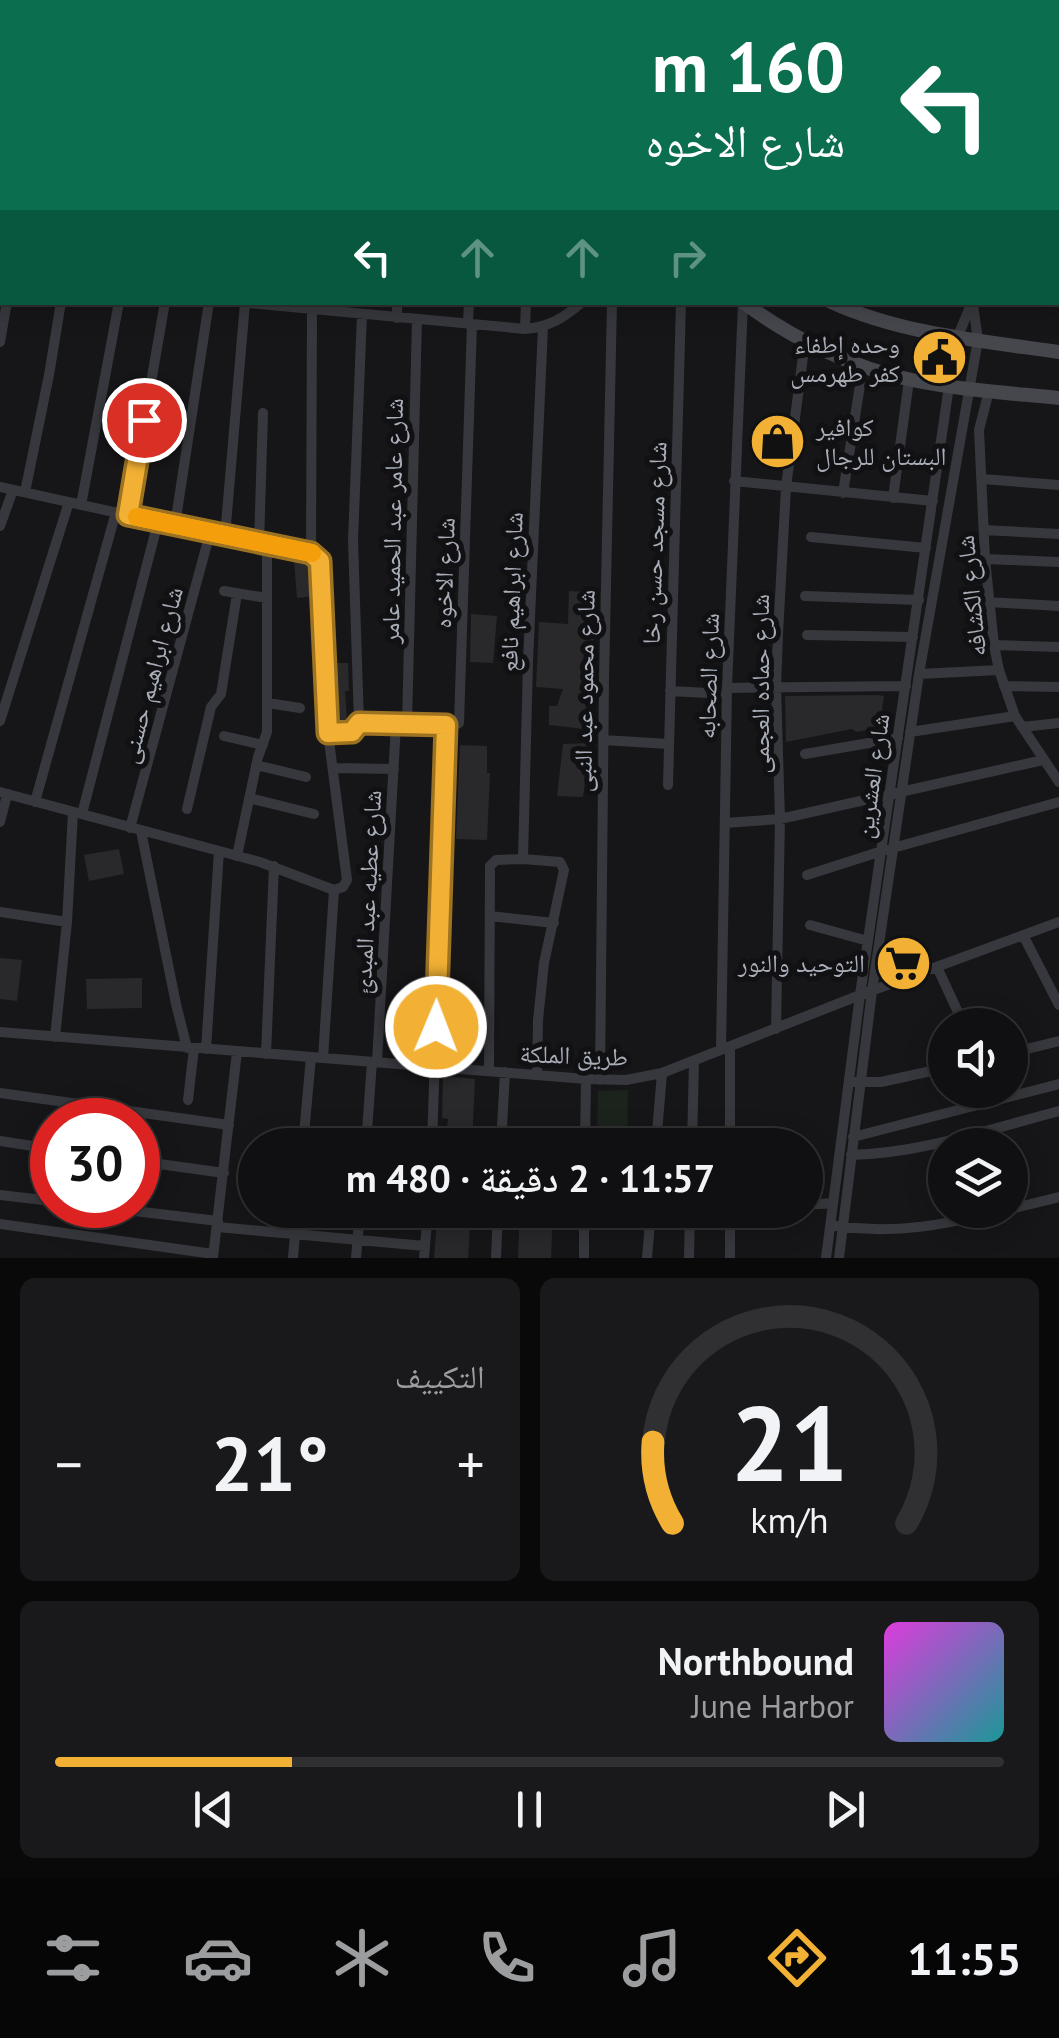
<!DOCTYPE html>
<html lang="ar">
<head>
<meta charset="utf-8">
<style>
  :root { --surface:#101012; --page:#19191b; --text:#f1f3f6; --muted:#9c9d9f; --line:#303032; --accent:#f2b134 }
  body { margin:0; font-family:"PT Sans","Noto Naskh Arabic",sans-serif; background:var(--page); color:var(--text); direction:rtl; height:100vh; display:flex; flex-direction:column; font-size:38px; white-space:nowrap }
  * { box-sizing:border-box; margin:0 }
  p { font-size:32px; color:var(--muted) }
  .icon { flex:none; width:55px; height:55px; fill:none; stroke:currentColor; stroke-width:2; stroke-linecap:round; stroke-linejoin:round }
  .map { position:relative; height:1258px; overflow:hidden; direction:ltr }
  .drawer { display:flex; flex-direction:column; gap:20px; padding:20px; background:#09090a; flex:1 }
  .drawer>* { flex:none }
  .banner { position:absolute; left:0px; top:0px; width:1060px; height:305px; box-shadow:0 5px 25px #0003,0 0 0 2px var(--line); direction:rtl; background:#0b6e4f; color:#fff; overflow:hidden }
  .controls { position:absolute; left:928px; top:1008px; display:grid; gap:20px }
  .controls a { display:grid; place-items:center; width:100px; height:100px; border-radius:50%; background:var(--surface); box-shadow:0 5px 25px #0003,0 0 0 2px var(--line); font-size:50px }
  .speed { position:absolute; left:30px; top:1098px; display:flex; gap:20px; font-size:50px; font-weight:700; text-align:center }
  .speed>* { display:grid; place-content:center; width:130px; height:130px; border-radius:50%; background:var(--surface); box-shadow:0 5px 25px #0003,0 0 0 2px var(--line); line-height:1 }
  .speed .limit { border:15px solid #d22; background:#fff; color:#111 }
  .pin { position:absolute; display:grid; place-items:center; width:85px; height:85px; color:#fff; margin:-42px; border:5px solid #fff; border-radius:50%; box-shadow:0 2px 10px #0007 }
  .me { position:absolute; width:110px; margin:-55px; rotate:1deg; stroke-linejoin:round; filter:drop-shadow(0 0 8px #0008) }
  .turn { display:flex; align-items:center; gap:35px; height:210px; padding:0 50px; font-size:45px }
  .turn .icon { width:130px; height:130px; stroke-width:2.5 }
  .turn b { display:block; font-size:70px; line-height:85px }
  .lanes { display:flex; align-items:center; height:95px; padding:0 50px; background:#0003; justify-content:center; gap:50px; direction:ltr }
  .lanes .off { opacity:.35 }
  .big { font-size:75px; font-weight:600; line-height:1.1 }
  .drawer .widget { flex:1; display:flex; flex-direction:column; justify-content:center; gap:15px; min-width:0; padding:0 35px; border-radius:15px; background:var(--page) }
  .drawer .dial { align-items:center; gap:0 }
  .dial svg { height:260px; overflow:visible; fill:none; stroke:var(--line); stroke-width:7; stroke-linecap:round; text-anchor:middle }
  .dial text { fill:var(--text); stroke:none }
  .song { display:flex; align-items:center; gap:30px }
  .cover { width:120px; height:120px; border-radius:15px; background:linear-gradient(135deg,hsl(300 70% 55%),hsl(180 70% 35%)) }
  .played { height:10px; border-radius:5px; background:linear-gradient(90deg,var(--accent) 25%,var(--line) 25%) }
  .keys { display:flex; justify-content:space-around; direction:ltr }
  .heat { display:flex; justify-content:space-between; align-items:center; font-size:55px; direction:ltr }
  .drawer .tiles { flex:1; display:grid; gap:20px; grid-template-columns:1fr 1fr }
  .widget:last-child { grid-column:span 2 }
  .trip { position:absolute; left:238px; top:1128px; width:585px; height:100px; border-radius:50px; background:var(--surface); box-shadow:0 5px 25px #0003,0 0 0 2px var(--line); font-weight:600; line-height:100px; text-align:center; direction:rtl }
  .tab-bar { display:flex; height:160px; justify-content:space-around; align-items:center; background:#060607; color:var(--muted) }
  .tab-bar .icon { width:70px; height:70px }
  .tab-bar .active { color:var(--accent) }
  .tab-bar b { font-size:45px; color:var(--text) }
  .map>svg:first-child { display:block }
  .green { fill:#1c231d }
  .building { fill:#29292c }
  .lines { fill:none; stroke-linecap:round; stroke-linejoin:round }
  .street { stroke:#37383d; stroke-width:10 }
  .secondary { stroke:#45474d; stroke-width:14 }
  .route-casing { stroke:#9d7322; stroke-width:25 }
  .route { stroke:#f2b134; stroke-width:18 }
  .slow { stroke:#f59e0b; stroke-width:18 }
  .labels { text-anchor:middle; stroke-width:10; stroke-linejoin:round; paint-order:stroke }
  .poi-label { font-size:25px; fill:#a8adb8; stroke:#111113; text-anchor:end }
  .street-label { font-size:25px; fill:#a8adb8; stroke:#111113 }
</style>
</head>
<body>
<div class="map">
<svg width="1059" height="1258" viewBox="0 0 1059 1258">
  <rect width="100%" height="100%" fill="#161618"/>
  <!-- green -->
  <path class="green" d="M 628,1090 L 627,1145 L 597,1145 L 598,1091 Z"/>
  <!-- building -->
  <path class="building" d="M 294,560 L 310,563 L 313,569 L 314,596 L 297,598 Z
    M 569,591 L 592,592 L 592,637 L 596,637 L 591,646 L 593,647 L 585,707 L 590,707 L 593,730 L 549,725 L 549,706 L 557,706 L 563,689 L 536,687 L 539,622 L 568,624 Z
    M 471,614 L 497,616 L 493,663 L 470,662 Z
    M 333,663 L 348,663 L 349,691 L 345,691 L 347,719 L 336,720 Z
    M 878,695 L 884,696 L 879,728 L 856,732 L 852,729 L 786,742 L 785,696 Z
    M 590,743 L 583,797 L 557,796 L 563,744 Z
    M 460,745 L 487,746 L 487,773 L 490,773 L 487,840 L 456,839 Z
    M 119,849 L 124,874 L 89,881 L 84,855 Z
    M 0,958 L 22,960 L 17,1001 L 0,999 Z
    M 142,978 L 142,1008 L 87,1009 L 86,979 Z
    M 443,1076 L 475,1079 L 472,1145 L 445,1145 L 448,1119 L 442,1118 Z
    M 438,1210 L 471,1210 L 468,1258 L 434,1258 Z
    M 520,1210 L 553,1210 L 551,1258 L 518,1258 Z"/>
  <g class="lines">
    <!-- street -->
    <path class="street" d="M 74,0 L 84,2
      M 44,2 L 44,0
      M 123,2 L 123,0
      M 185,2 L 185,0
      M 256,2 L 256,0
      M 378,2 L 378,0
      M 441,2 L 441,0
      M 512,2 L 512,0
      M 562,2 L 563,0
      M 613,2 L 614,0
      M 672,2 L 673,0
      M 723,2 L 724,0
      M 771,2 L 772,0
      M 818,2 L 819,0
      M 861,2 L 861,0
      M 930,2 L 931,0
      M 1013,2 L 1014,0
      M 1058,35 L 1059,29
      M 1058,99 L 1059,100
      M 0,158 L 2,159
      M 0,226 L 2,214
      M 0,277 L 2,278
      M 239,302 L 525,329 C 549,327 564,318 582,302
      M 397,318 L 397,302
      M 468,324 L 469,302
      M 525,329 L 526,302
      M 0,342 L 7,302
      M 989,391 L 979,430 L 985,559 L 994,645 L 999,670 L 1015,716 L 1059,782
      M 982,479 L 1059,485
      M 734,481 L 933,501
      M 0,487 L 259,544 L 311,553
      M 25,492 L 49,375 L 61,302
      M 843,493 L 863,366
      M 893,498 L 909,380
      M 81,505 L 119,302
      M 128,515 L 165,302
      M 175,525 L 209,302
      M 0,526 L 13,490
      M 984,530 L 1059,534
      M 225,536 L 245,303
      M 811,537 L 926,548
      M 259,544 L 263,413
      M 311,553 L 317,557 L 322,567 L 323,637 L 328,733 L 347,880 L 343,887 L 334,890
      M 311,553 L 312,310
      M 985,559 L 1059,562
      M 224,591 L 267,598
      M 805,596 L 919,600
      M 988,602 L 1059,606
      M 807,635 L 913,637
      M 994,645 L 1059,647
      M 919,674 L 999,670
      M 1004,686 L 1059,687
      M 727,688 L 906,686
      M 670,691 L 727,694
      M 268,703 L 300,708
      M 0,721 L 69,502
      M 359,723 L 455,725 L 459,723 L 472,324
      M 407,724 L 417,319
      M 1022,727 L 1059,723
      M 910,732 L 1015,716
      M 328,733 L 352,732 L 359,723 L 353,540 L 362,314
      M 224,736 L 263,745
      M 603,740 L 669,744
      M 805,754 L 898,738
      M 256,765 L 306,777
      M 333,768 L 394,769
      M 668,785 L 681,302
      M 0,792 L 260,862 L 334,890
      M 249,798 L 314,814
      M 35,802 L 116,512
      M 187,809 L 211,707 L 221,694 L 237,594
      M 82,814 L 158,522
      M 0,822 L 7,795
      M 725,823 L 780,819 L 1043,760
      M 130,828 L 210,533
      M 141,831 L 176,1004 L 187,1048
      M 237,856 L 258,757 L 267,732 L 267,545
      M 523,859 L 528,662 L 543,327
      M 807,875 L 882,851 L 1059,802
      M 0,912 L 67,922
      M 490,916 L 554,923
      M 810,925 L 868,941
      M 1023,935 L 1059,1005
      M 937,967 L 964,1025
      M 776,1029 L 780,819 L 776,687 L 778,634 L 786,487 L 805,341
      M 0,1032 L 586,1079 L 626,1080 L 662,1073 L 860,995 L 1059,922
      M 55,1037 L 67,922 L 73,812
      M 206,1049 L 219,851
      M 721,1050 L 727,688 L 743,303
      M 1010,1053 L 1059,1041
      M 266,1054 L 274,866
      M 323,1058 L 334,890
      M 377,1062 L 396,724
      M 489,1071 L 490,866 L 496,860 L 523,859 L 560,862 L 564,870 L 544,963 L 538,1020 L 537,1075
      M 600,1080 L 604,680 L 612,302
      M 855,1082 L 881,1082 L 945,1068
      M 0,1093 L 229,1125
      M 188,1100 L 194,1048
      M 853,1137 L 1059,1084
      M 0,1141 L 52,1149
      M 303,1145 L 311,1057
      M 366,1145 L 372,1062
      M 432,1145 L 446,725
      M 501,1145 L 505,1072
      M 585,1145 L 586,1079
      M 656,1145 L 662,1073
      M 692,1145 L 694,1061
      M 730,1145 L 730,1047
      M 851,1155 C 923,1153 990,1129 1059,1111
      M 138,1161 L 224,1173
      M 0,1195 L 52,1201
      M 84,1205 L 218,1221
      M 805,1205 L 833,1203
      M 1010,1209 L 1059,1197
      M 0,1224 L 213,1254
      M 836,1226 C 897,1235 947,1224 1006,1210
      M 217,1227 L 425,1246
      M 213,1257 L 237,1052
      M 293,1258 L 297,1210
      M 356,1258 L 360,1210
      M 424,1258 L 428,1210
      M 496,1258 L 498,1210
      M 584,1258 L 584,1210
      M 647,1258 L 651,1210
      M 689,1258 L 690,1210
      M 730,1258 L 730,1210
      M 826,1258 L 860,995 L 949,386 L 958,336 L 972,302
      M 839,1258 L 872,991 L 919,674 L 978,340 L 973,305"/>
    <!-- secondary -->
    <path class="secondary" d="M 293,0 L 295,2
      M 355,0 L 357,2
      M 743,302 C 791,338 852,368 912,380 C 960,390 1010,393 1059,398
      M 831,302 C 901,334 983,341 1059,352"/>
  </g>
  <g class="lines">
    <defs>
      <path id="route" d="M 144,420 L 128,515 L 311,553 L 320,561 L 328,733 L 352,732 L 359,723 L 446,725 L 436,1027"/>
    </defs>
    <!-- route casing -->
    <use href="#route" class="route-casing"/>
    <!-- route -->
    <use href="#route" class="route"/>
    <!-- slow -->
    <path class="slow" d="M 137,517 L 312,553"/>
  </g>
  <!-- icons -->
  <defs>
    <symbol id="civic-disc" viewBox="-11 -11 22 22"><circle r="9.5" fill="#f2b134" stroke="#111113"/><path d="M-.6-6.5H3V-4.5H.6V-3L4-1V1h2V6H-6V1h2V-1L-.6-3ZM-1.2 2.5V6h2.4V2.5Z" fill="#111"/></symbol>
    <symbol id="shop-disc" viewBox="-11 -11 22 22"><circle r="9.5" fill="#f2b134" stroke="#111113"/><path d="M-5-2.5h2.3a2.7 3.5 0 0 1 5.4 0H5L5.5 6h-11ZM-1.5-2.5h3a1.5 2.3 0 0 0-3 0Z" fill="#111"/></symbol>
    <symbol id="supermarket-disc" viewBox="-11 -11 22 22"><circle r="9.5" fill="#f2b134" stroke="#111113"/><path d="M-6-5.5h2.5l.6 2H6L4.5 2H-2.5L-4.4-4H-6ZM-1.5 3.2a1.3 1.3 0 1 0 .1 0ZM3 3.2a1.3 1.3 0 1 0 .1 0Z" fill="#111"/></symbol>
  </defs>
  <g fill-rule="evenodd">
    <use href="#civic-disc" x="908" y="326" width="63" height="63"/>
    <use href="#shop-disc" x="746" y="410" width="63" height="63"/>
    <use href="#supermarket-disc" x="872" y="932" width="63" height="63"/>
  </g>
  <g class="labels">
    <!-- poi labels -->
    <g class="poi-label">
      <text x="900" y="353">وحده إطفاء<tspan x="900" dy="29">كفر طهرمس</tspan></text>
      <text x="816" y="436" text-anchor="start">كوافير<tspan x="816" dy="29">البستان للرجال</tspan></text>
      <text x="865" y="972">التوحيد والنور</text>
    </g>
    <!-- street labels -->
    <g class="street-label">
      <text transform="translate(392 521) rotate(-89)" y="9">شارع عامر عبد الحميد عامر</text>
      <text transform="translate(654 543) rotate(-88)" y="9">شارع مسجد حسن رخا</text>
      <text transform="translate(444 573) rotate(-88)" y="9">شارع الاخوه</text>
      <text transform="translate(511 592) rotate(-88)" y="9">شارع ابراهيم نافع</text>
      <text transform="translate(971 596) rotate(-96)" y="9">شارع الكشافه</text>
      <text transform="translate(151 675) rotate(-75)" y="9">شارع ابراهيم حسنى</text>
      <text transform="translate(708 676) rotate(-88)" y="9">شارع الصحابه</text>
      <text transform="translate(760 684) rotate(-90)" y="9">شارع حماده العجمى</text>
      <text transform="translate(584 691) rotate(-89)" y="9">شارع محمود عبد النبى</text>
      <text transform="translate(872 776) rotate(-82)" y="9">شارع العشرين</text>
      <text transform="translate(367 892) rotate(-87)" y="9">شارع عطيه عبد المبدئ</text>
      <text transform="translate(574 1055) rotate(2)" y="9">طريق الملكة</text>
    </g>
  </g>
</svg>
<div class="controls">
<a><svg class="icon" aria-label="sound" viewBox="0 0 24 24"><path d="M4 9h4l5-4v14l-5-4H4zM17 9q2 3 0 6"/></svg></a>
<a><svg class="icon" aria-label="layers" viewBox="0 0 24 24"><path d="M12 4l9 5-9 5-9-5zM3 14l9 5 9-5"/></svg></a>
</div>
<div class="speed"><div class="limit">30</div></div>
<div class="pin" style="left:144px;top:420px;background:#d93025"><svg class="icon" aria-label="arrive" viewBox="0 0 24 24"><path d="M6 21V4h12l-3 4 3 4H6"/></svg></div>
<svg class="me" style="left:436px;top:1027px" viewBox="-20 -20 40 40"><circle r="17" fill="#f2b134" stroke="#fff" stroke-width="3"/><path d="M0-11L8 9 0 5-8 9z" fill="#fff"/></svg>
<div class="trip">11:57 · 2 دقيقة · 480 m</div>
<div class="banner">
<div class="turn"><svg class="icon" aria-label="left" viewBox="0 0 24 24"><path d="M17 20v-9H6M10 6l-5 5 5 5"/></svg><div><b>160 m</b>شارع الاخوه</div></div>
<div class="lanes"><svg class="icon" aria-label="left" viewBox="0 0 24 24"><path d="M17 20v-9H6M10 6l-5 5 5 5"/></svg><svg class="icon off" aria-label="ahead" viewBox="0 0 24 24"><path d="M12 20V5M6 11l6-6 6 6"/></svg><svg class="icon off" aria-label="ahead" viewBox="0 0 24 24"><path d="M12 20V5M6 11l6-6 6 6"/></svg><svg class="icon off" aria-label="right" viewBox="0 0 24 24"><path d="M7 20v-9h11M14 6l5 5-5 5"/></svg></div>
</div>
</div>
<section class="drawer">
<div class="tiles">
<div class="widget dial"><svg viewBox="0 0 100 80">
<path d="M14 69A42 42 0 1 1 86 69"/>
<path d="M14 69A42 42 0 0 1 8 44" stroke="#f2b134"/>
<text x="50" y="56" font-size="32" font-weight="700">21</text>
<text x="50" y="72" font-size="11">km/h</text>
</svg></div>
<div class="widget"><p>التكييف</p>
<div class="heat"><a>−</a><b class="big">21°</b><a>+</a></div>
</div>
<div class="widget">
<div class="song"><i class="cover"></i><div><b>Northbound</b><p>June Harbor</p></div></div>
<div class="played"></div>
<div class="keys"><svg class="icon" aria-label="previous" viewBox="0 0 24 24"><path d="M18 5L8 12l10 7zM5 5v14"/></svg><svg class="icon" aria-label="pause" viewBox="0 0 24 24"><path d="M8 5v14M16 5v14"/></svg><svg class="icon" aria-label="next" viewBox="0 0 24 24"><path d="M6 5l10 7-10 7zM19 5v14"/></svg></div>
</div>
</div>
</section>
<nav class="tab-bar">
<b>11:55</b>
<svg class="icon active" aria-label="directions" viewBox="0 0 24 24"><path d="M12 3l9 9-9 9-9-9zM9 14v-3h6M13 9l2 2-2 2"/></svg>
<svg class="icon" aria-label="music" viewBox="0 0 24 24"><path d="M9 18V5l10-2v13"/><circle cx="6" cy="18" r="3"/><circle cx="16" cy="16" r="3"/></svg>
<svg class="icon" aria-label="phone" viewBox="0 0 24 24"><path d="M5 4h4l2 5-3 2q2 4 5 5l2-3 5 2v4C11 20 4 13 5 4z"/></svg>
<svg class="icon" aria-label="climate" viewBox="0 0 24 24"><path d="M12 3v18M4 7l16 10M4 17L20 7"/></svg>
<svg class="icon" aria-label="car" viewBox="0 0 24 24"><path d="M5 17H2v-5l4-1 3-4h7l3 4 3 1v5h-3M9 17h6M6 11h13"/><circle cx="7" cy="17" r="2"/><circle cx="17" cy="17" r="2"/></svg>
<svg class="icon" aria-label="filters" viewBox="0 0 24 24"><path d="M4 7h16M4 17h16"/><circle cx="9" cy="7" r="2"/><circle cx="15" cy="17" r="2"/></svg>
</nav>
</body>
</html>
